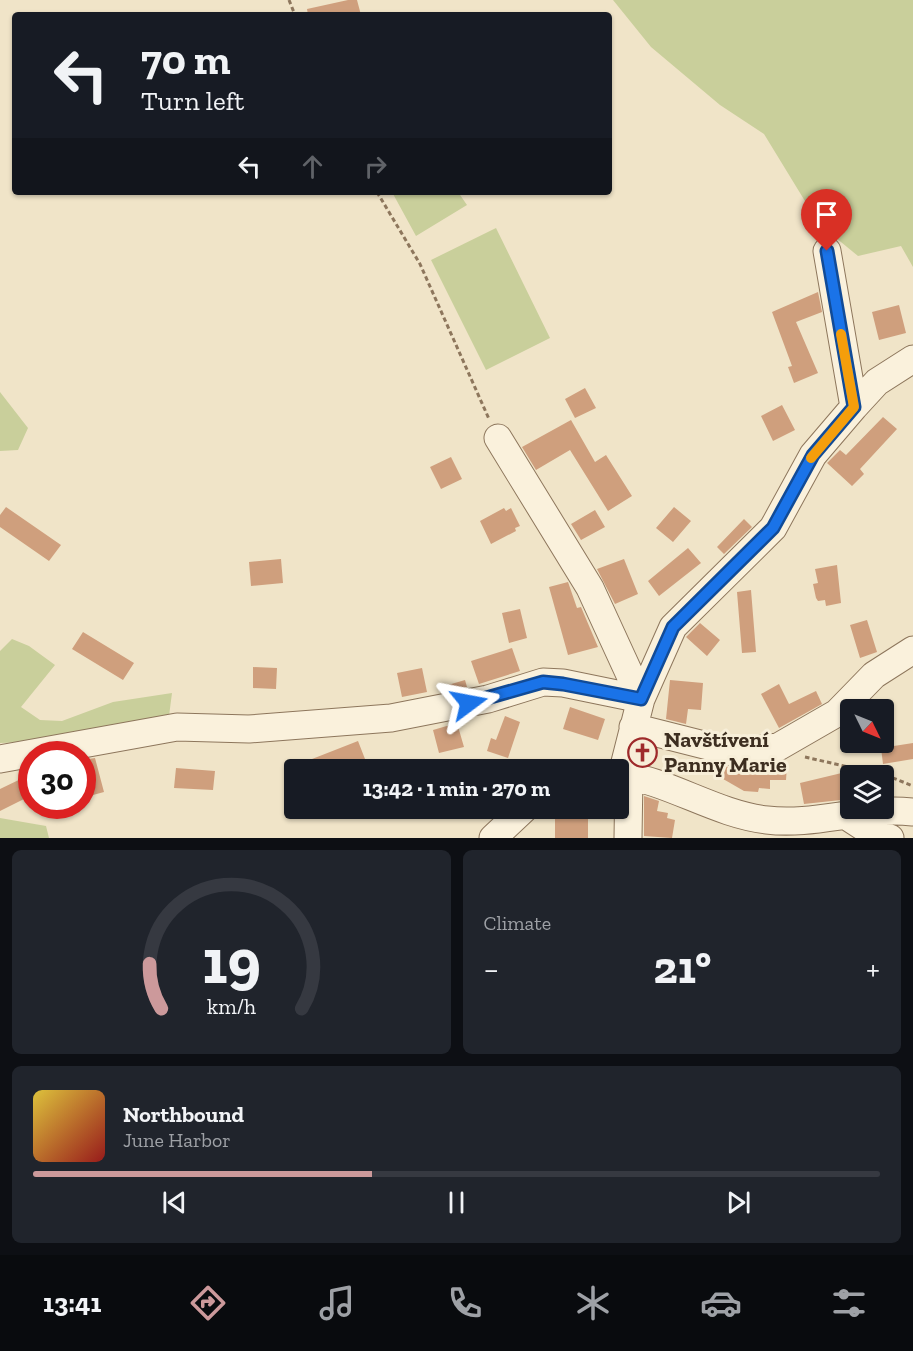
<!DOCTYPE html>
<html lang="en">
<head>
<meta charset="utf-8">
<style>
  :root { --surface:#171b24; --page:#20242c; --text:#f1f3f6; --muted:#9ea1a6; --line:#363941; --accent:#cc999b }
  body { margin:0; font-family:"Zilla Slab",serif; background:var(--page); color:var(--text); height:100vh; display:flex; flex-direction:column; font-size:22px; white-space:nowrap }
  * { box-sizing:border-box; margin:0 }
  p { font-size:20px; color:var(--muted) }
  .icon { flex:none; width:33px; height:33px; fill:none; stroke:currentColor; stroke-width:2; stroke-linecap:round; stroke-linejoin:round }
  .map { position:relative; height:838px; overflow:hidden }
  .drawer { display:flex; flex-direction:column; gap:12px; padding:12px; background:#0d0f14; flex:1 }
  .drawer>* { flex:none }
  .guide { position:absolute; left:12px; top:12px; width:600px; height:183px; border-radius:6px; box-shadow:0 2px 4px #0004; background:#171b24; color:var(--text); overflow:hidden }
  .needle { width:39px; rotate:133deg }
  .controls { position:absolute; left:840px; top:699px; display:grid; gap:12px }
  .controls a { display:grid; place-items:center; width:54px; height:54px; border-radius:6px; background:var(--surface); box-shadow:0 2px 4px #0004; font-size:30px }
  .speed { position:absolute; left:18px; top:741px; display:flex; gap:12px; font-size:30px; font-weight:700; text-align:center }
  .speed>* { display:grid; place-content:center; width:78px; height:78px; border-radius:50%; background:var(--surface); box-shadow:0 2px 4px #0004; line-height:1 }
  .speed .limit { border:9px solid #d22; background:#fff; color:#111 }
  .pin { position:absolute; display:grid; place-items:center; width:51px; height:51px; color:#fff; margin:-62px -26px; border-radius:50% 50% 50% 0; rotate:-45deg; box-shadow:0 0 6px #0007 }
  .pin .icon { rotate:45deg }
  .me { position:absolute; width:66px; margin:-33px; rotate:77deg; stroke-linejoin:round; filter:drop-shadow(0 0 4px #0008) }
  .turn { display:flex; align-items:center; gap:21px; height:126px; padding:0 30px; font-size:27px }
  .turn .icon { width:78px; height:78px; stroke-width:2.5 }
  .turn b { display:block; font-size:42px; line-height:51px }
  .lanes { display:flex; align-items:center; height:57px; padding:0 30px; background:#0003; justify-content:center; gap:30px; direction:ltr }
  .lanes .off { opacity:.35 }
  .big { font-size:45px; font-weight:700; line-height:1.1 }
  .drawer .tile { flex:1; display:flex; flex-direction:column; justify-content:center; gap:9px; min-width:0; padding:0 21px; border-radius:9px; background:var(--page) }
  .drawer .dial { align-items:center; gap:0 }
  .dial svg { height:156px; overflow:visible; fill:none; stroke:var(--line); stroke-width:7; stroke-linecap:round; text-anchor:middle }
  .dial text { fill:var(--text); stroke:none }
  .song { display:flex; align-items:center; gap:18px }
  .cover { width:72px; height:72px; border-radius:9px; background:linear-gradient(135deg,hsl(50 70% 55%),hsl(0 70% 35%)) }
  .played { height:6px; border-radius:3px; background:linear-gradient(90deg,var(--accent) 40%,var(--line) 40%) }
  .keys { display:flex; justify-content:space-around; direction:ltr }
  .heat { display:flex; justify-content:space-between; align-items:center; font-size:33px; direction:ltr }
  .drawer .tiles { flex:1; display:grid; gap:12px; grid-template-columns:1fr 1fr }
  .tile:last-child { grid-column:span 2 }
  .trip { position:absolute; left:284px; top:759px; width:345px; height:60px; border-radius:6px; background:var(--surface); box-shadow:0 2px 4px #0004; font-weight:700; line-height:60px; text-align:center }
  .tab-bar { display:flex; height:96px; justify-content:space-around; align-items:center; background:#090b0e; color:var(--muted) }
  .tab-bar .icon { width:42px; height:42px }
  .tab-bar .selected { color:var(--accent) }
  .tab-bar b { font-size:27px; color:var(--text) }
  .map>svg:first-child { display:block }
  .green { fill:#c9cf9b }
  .building { fill:#cf9f7d }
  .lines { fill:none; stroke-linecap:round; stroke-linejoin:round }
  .minor-casing { stroke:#8d765c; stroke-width:29 }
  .path { stroke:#8d765c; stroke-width:3; stroke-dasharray:4.5 3; stroke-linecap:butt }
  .minor { stroke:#faf1dc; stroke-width:27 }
  .route-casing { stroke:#114b97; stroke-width:15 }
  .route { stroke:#1a73e8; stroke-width:10 }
  .slow { stroke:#f59e0b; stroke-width:10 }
  .labels { text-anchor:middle; stroke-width:6; stroke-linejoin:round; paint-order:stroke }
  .poi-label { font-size:22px; font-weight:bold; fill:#3d2e20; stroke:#f7eed8; text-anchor:start }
</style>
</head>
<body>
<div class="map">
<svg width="913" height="838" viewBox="0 0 913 838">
  <rect width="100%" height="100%" fill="#f0e4c8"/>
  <!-- green -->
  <path class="green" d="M 613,0 L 913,0 L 913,267 L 901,246 L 858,256 L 819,224 L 764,134 L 720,105 L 651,47 Z
    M 392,192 L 458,192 L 467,205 L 416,236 Z
    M 496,228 L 550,338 L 486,370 L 431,260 Z
    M 0,392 L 28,428 L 18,450 L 0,451 Z
    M 12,639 L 29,646 L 55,665 L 21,707 L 40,720 L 62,721 L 113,702 L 172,693 L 169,716 L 53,741 L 0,743 L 0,651 Z
    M 0,818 L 46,826 L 49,838 L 0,838 Z"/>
  <!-- building -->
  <path class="building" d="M 348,0 L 357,0 L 361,15 L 308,15 L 307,9 Z
    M 818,292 L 822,312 L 796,322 L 818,373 L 794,383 L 788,367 L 792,366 L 772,312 Z
    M 899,305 L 906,333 L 879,340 L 872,312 Z
    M 585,388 L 596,408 L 575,418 L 565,399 Z
    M 782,405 L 795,430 L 773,441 L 761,416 Z
    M 883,417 L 897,429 L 860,469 L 864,474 L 852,486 L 827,463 L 840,450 L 846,455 Z
    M 571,420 L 595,462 L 606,455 L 632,496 L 608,511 L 570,450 L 536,470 L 522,447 Z
    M 451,457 L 462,479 L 441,489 L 430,467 Z
    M 6,507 L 61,545 L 49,561 L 0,527 L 0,515 Z
    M 674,507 L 691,521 L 673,542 L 656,528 Z
    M 504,508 L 506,511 L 511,508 L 520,526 L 515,528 L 516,531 L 491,544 L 480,521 Z
    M 595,510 L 605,527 L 581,540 L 571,524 Z
    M 744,519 L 752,527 L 724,554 L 717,547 Z
    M 688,548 L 701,563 L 659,596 L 648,581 Z
    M 281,559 L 283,583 L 251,586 L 249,562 Z
    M 624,559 L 638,594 L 615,604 L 597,569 Z
    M 837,565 L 841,603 L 826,606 L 825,600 L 818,601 L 816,598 L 813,584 L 818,583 L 815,569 Z
    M 568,582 L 577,608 L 581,607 L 598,647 L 568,655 L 549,587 Z
    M 751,590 L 756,652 L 742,653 L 737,592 Z
    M 520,609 L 527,638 L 509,643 L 502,613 Z
    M 867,620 L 877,652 L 860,658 L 850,625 Z
    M 700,623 L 720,640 L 707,656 L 686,637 Z
    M 83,632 L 134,663 L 123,680 L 72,649 Z
    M 512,648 L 520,671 L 479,684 L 471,661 Z
    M 253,667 L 277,668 L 276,689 L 253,688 Z
    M 422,668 L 427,692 L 402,697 L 397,673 Z
    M 465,680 L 467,687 L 450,690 L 448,685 Z
    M 670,680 L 703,683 L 701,710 L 688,709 L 686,724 L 666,719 Z
    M 779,684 L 789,704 L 816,691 L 822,704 L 779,728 L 761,694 Z
    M 570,707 L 605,719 L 598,740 L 563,729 Z
    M 505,716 L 520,722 L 508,758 L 487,751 L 491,738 L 496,740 Z
    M 457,723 L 464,747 L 439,753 L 433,730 Z
    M 358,741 L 365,759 L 338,770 L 284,770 Z
    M 913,743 L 913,759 L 883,764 L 881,748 Z
    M 645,746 L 651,748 L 649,765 L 641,763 Z
    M 95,758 L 104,792 L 82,798 L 82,760 Z
    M 716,764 L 733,768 L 759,765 L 787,766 L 786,780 L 770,780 L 770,789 L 759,788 L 758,792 L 744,791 L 711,772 Z
    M 176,768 L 215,771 L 213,790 L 174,788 Z
    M 850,771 L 850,799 L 804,804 L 800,783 Z
    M 27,776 L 32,783 L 32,795 L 0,811 L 0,789 Z
    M 644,796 L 659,801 L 657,811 L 668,813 L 667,818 L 675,820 L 672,838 L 644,836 Z
    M 555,819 L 588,819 L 588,838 L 555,838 Z"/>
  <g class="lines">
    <defs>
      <path id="minor" d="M 827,251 L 854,407
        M 498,438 L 590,588 L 641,699
        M 641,699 L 673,627 L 773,528 L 813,455 L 854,407 L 877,382 L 913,359
        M 633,727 L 732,752 L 778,747 L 837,713 L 874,675 L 913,650
        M 0,759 L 177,727 L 249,729 L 391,718 L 488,699 L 543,682 L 563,683 L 641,699 L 622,774
        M 618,774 C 670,781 715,814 767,820 C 815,826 864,806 913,812
        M 845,815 L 871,832 L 890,838
        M 493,838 L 525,808
        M 628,838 L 629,775"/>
    </defs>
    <!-- minor casing -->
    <use href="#minor" class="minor-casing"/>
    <!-- path -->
    <path class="path" d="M 289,0 L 295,15
      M 377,192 L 420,264 L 489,419
      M 805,757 L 888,776 L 913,786"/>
    <!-- minor -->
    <use href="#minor" class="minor"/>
  </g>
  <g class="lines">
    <defs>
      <path id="route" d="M 469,703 L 543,682 L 563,684 L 641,699 L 673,627 L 773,528 L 813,455 L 854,407 L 827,251"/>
    </defs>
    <!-- route casing -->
    <use href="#route" class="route-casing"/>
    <!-- route -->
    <use href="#route" class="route"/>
    <!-- slow -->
    <path class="slow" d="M 811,458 L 854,407 L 841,334"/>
  </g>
  <!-- icons -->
  <defs>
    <symbol id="church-ring" viewBox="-11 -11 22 22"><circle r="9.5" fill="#f7eed8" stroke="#9e2a2b" stroke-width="1.5"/><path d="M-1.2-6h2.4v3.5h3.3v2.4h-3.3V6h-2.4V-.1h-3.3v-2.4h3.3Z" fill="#9e2a2b"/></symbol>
  </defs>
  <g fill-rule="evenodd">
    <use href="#church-ring" x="626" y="736" width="33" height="33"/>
  </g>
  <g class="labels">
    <!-- poi labels -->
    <g class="poi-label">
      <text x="664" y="747">Navštívení<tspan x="664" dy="25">Panny Marie</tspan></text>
    </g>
  </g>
</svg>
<div class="controls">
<a><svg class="needle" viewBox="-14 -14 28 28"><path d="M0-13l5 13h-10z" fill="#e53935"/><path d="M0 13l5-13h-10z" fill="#9ea1a6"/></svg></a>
<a><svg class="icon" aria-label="layers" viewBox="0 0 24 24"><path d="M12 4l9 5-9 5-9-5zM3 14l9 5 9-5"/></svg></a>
</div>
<div class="speed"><div class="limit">30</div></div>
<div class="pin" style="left:827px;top:251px;background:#d93025"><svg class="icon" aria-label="arrive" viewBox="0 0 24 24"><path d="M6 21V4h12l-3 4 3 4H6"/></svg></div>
<svg class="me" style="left:469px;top:703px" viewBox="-20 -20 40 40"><path d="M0-17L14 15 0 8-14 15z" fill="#1a73e8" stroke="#fff" stroke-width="4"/></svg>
<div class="trip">13:42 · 1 min · 270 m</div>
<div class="guide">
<div class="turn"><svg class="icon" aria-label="left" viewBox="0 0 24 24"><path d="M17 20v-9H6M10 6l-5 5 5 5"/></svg><div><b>70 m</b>Turn left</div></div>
<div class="lanes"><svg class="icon" aria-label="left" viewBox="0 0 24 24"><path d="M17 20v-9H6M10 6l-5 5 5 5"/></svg><svg class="icon off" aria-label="ahead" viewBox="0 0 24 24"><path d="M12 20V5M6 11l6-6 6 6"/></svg><svg class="icon off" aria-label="right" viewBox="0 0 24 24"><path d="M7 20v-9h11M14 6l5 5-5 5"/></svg></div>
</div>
</div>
<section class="drawer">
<div class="tiles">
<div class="tile dial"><svg viewBox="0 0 100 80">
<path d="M14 69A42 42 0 1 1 86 69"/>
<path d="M14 69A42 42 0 0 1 8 46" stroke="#cc999b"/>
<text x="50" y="56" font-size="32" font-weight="700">19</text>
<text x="50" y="72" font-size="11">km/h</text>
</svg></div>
<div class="tile"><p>Climate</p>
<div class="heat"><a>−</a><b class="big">21°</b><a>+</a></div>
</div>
<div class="tile">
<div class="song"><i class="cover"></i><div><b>Northbound</b><p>June Harbor</p></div></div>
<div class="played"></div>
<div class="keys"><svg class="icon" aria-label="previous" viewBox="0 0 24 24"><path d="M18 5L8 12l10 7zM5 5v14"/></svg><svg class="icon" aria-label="pause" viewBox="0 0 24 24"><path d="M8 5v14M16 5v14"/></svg><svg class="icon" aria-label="next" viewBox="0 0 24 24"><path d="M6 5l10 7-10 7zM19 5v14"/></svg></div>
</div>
</div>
</section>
<nav class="tab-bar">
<b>13:41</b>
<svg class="icon selected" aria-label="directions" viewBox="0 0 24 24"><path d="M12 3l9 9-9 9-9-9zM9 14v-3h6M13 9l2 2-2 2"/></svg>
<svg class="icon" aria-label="music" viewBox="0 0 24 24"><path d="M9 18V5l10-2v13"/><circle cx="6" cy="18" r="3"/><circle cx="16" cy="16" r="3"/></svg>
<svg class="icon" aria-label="phone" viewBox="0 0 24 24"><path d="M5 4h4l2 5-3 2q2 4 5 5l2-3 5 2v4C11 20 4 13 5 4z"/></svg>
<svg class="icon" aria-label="climate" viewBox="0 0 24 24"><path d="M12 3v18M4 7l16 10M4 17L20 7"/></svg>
<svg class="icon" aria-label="car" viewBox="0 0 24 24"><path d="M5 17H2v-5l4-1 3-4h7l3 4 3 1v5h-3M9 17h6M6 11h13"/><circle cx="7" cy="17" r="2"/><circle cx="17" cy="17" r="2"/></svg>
<svg class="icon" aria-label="filters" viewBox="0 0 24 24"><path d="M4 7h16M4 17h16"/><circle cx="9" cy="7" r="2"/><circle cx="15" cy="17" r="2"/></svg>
</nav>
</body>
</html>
